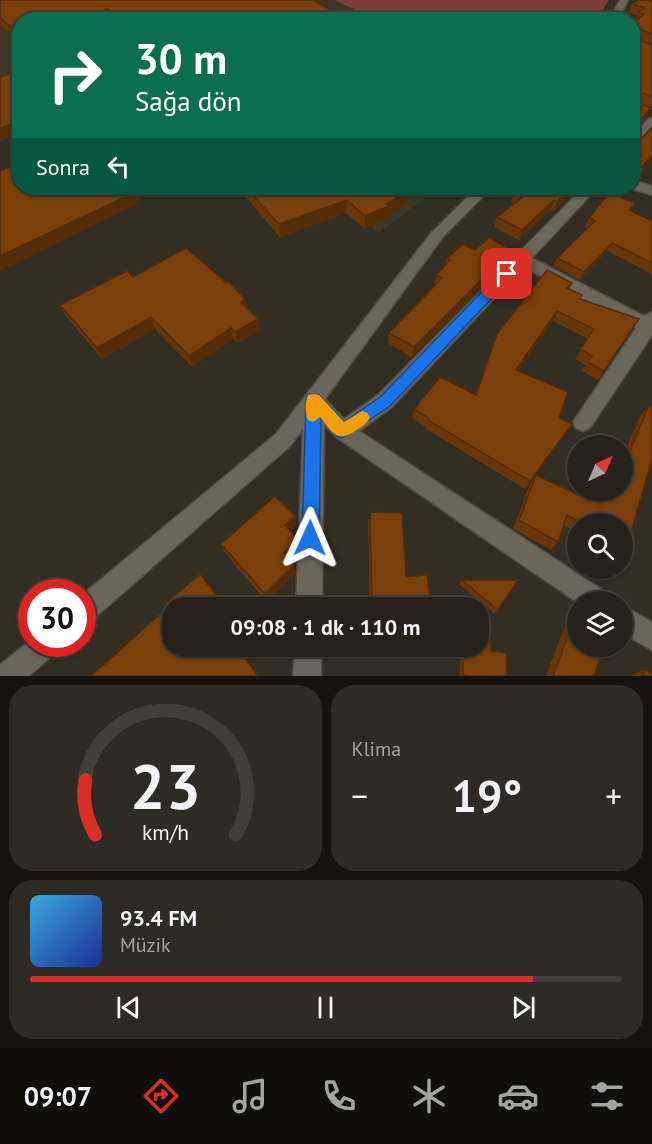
<!DOCTYPE html>
<html lang="tr">
<head>
<meta charset="utf-8">
<style>
  :root { --surface:#26221b; --page:#2e2a24; --text:#f1f3f6; --muted:#a4a4a3; --line:#423f3a; --accent:#d93025 }
  body { margin:0; font-family:"PT Sans",sans-serif; background:var(--page); color:var(--text); height:100vh; display:flex; flex-direction:column; font-size:22px; white-space:nowrap }
  * { box-sizing:border-box; margin:0 }
  p { font-size:20px; color:var(--muted) }
  .icon { flex:none; width:33px; height:33px; fill:none; stroke:currentColor; stroke-width:2; stroke-linecap:round; stroke-linejoin:round }
  .map { position:relative; height:676px; overflow:hidden }
  .sheet { display:flex; flex-direction:column; gap:9px; padding:9px; background:#15130f; flex:1 }
  .sheet>* { flex:none }
  .banner { position:absolute; left:12px; top:12px; width:628px; height:183px; border-radius:24px; box-shadow:0 2px 4px #0004,0 0 0 2px var(--line); background:#0b6e4f; color:#fff; overflow:hidden }
  .needle { width:39px; rotate:44deg }
  .controls { position:absolute; left:567px; top:435px; display:grid; gap:12px }
  .controls a { display:grid; place-items:center; width:66px; height:66px; border-radius:50%; background:var(--surface); box-shadow:0 2px 4px #0004,0 0 0 2px var(--line); font-size:30px }
  .speed { position:absolute; left:18px; top:579px; display:flex; gap:12px; font-size:30px; font-weight:700; text-align:center }
  .speed>* { display:grid; place-content:center; width:78px; height:78px; border-radius:50%; background:var(--surface); box-shadow:0 2px 4px #0004,0 0 0 2px var(--line); line-height:1 }
  .speed .limit { border:9px solid #d22; background:#fff; color:#111 }
  .pin { position:absolute; display:grid; place-items:center; width:51px; height:51px; color:#fff; margin:-26px; border-radius:12px; box-shadow:0 3px 9px #0006 }
  .me { position:absolute; width:66px; margin:-33px; rotate:1deg; stroke-linejoin:round; filter:drop-shadow(0 0 4px #0008) }
  .turn { display:flex; align-items:center; gap:21px; height:126px; padding:0 24px; font-size:27px }
  .turn .icon { width:78px; height:78px; stroke-width:2.5 }
  .turn b { display:block; font-size:42px; line-height:51px }
  .then { display:flex; align-items:center; height:57px; padding:0 24px; background:#0003; gap:12px; font-size:22px }
  .big { font-size:45px; font-weight:600; line-height:1.1 }
  .sheet .widget { flex:1; display:flex; flex-direction:column; justify-content:center; gap:9px; min-width:0; padding:0 21px; border-radius:24px; background:var(--page) }
  .sheet .dial { align-items:center; gap:0 }
  .dial svg { height:156px; overflow:visible; fill:none; stroke:var(--line); stroke-width:7; stroke-linecap:round; text-anchor:middle }
  .dial text { fill:var(--text); stroke:none }
  .song { display:flex; align-items:center; gap:18px }
  .cover { width:72px; height:72px; border-radius:9px; background:linear-gradient(135deg,hsl(200 70% 55%),hsl(230 70% 35%)) }
  .played { height:6px; border-radius:3px; background:linear-gradient(90deg,var(--accent) 85%,var(--line) 85%) }
  .keys { display:flex; justify-content:space-around; direction:ltr }
  .heat { display:flex; justify-content:space-between; align-items:center; font-size:33px; direction:ltr }
  .sheet .tiles { flex:1; display:grid; gap:9px; grid-template-columns:1fr 1fr }
  .widget:last-child { grid-column:span 2 }
  .trip { position:absolute; left:162px; top:597px; width:327px; height:60px; border-radius:24px; background:var(--surface); box-shadow:0 2px 4px #0004,0 0 0 2px var(--line); font-weight:600; line-height:60px; text-align:center }
  .tab-bar { display:flex; height:96px; justify-content:space-around; align-items:center; background:#0f0e0b; color:var(--muted) }
  .tab-bar .icon { width:42px; height:42px }
  .tab-bar .current { color:var(--accent) }
  .tab-bar b { font-size:27px; color:var(--text) }
  .map>svg:first-child { display:block }
  .built { fill:#3d3626 }
  .green { fill:#7c3e3d }
  .lines { fill:none; stroke-linecap:round; stroke-linejoin:round }
  .minor-casing { stroke:#4f4b43; stroke-width:3 }
  .minor { fill:#6b665b; fill-rule:evenodd }
  .wall { fill:#693609 }
  .shaded-wall { fill:#552c08 }
  .building { fill:#7a3f0b; stroke:#552c08; stroke-width:1.5 }
  .route { fill:#1a73e8; stroke:#114b97; stroke-width:1.5 }
  .slow { fill:#f59e0b }
</style>
</head>
<body>
<div class="map">
<svg width="652" height="676" viewBox="0 0 652 676">
  <rect width="100%" height="100%" fill="#332e24"/>
  <!-- built -->
  <path class="built" d="M 0,0 L 334,0 L 374,19 L 20,20 L 19,79 L 0,83 Z
    M 326,188 L 438,188 L 379,233 Z"/>
  <!-- green -->
  <path class="green" d="M 334,0 L 609,0 L 597,19 L 374,19 Z"/>
  <g class="lines">
    <defs>
      <path id="minor" d="M 620,0 L 628,0 L 618,20 L 609,20 Z
        M 652,118 L 652,129 L 637,145 L 633,146 L 633,135 L 648,119 Z
        M 633,180 L 652,186 L 652,195 L 630,188 L 633,188 Z
        M 477,188 L 491,188 L 442,238 L 325,399 L 344,419 L 378,395 L 583,188 L 597,188 L 532,258 L 644,316 L 652,312 L 652,335 L 590,428 L 583,431 L 576,428 L 573,422 L 636,328 L 524,267 L 392,407 L 359,431 L 607,593 L 610,602 L 578,603 L 336,437 L 324,424 L 322,608 L 296,608 L 303,429 L 290,446 L 91,621 L 82,625 L 82,595 L 276,434 L 432,232 Z
        M 622,605 L 652,622 L 652,650 L 622,633 Z
        M 32,639 L 32,644 L 59,644 L 55,653 L 29,676 L 0,676 L 0,665 Z
        M 295,646 L 321,646 L 321,676 L 293,676 Z"/>
    </defs>
    <!-- minor casing -->
    <use href="#minor" class="minor-casing"/>
    <!-- minor -->
    <use href="#minor" class="minor"/>
  </g>
  <!-- wall -->
  <path class="wall" d="M 0,0 L 350,20 L 20,20 L 20,41 L 0,25 Z
    M 652,0 L 652,44 L 635,37 L 635,39 L 652,45 L 652,107 L 635,101 L 646,117 L 636,129 L 636,138 L 643,137 L 652,127 L 652,159 L 635,178 L 634,178 L 633,23 L 636,21 L 635,20 L 637,15 L 629,13 L 632,4 Z
    M 238,188 L 402,188 L 407,191 L 406,204 L 388,215 L 387,219 L 365,229 L 346,213 L 280,237 Z
    M 575,188 L 554,211 L 550,210 L 519,240 L 494,227 L 497,217 L 514,203 L 511,202 L 514,192 Z
    M 616,188 L 628,188 L 623,193 Z
    M 631,211 L 652,221 L 652,274 L 607,251 L 580,280 L 553,266 L 557,258 L 588,228 L 585,227 L 589,218 Z
    M 475,250 L 511,250 L 507,261 L 412,358 L 388,343 L 389,333 L 434,286 L 436,275 L 446,265 L 447,258 Z
    M 572,283 L 569,289 L 581,299 L 639,319 L 598,380 L 582,371 L 586,365 L 575,359 L 588,339 L 553,321 L 518,371 L 559,418 L 566,433 L 525,489 L 426,429 L 426,427 L 412,418 L 414,409 L 476,395 Z
    M 245,299 L 247,308 L 258,319 L 260,331 L 237,343 L 234,339 L 192,367 L 155,329 L 102,359 L 66,316 L 60,305 Z
    M 649,405 L 627,546 L 622,550 L 622,524 L 578,524 L 578,533 L 564,525 L 558,542 L 551,550 L 513,529 L 530,484 L 536,475 L 576,494 L 578,490 L 622,490 L 622,458 L 624,453 L 640,416 Z
    M 370,512 L 406,577 L 431,608 L 370,608 L 368,522 Z
    M 295,516 L 296,525 L 290,531 L 295,536 L 296,552 L 289,559 L 294,565 L 295,573 L 267,602 L 225,553 L 221,544 Z
    M 462,580 L 498,610 L 494,614 L 459,584 Z
    M 574,619 L 594,676 L 546,676 L 565,626 Z
    M 461,646 L 478,646 L 491,651 L 507,676 L 460,676 Z
    M 645,669 L 652,676 L 632,676 L 632,675 Z"/>
  <!-- shaded-wall -->
  <path class="shaded-wall" d="M 108,9 L 111,20 L 72,20 Z
    M 651,108 L 646,117 L 633,132 L 636,124 Z
    M 20,121 L 20,133 L 0,141 L 0,128 Z
    M 652,155 L 652,159 L 635,178 L 640,169 Z
    M 137,188 L 162,188 L 136,202 L 137,204 L 0,271 L 0,256 Z
    M 570,188 L 575,188 L 554,211 L 557,202 Z
    M 407,191 L 406,204 L 388,215 L 387,219 L 365,229 L 365,216 Z
    M 347,200 L 346,213 L 280,237 L 279,224 Z
    M 554,200 L 550,210 L 519,240 L 522,230 Z
    M 612,243 L 607,251 L 580,280 L 584,272 Z
    M 511,250 L 507,261 L 412,358 L 414,347 Z
    M 245,299 L 247,310 L 241,302 Z
    M 557,311 L 553,321 L 512,380 L 516,370 Z
    M 151,317 L 155,329 L 102,359 L 97,348 Z
    M 258,319 L 260,331 L 237,343 L 235,332 Z
    M 231,328 L 234,339 L 192,367 L 189,356 Z
    M 572,424 L 566,433 L 525,489 L 530,481 Z
    M 295,516 L 296,525 L 286,535 L 285,525 Z
    M 295,536 L 296,552 L 286,562 L 284,553 Z
    M 294,565 L 295,573 L 267,602 L 265,594 Z"/>
  <!-- building -->
  <path class="building" d="M 0,0 L 313,0 L 350,20 L 117,20 L 108,9 L 72,20 L 20,20 L 20,34 L 0,18 Z
    M 639,0 L 652,1 L 652,34 L 637,28 L 634,30 L 635,39 L 652,45 L 652,96 L 636,91 L 635,102 L 651,108 L 636,124 L 636,138 L 643,137 L 652,127 L 652,155 L 640,169 L 636,168 L 636,174 L 633,177 L 633,23 L 644,14 L 638,12 L 645,8 L 632,4 Z
    M 20,71 L 20,121 L 0,128 L 0,77 Z
    M 20,163 L 20,188 L 137,188 L 131,191 L 133,193 L 0,256 L 0,171 Z
    M 246,188 L 402,188 L 407,191 L 386,204 L 389,206 L 365,216 L 347,200 L 279,224 Z
    M 518,188 L 570,188 L 557,202 L 554,200 L 522,230 L 497,217 L 524,196 L 514,192 Z
    M 609,193 L 635,203 L 629,210 L 652,221 L 652,263 L 612,243 L 584,272 L 557,258 L 595,221 L 589,218 Z
    M 489,238 L 511,250 L 414,347 L 389,333 L 442,278 L 436,275 L 450,260 L 447,258 L 463,244 L 475,250 Z
    M 186,248 L 226,282 L 228,281 L 245,299 L 241,302 L 258,319 L 235,332 L 231,328 L 189,356 L 151,317 L 97,348 L 60,305 L 127,271 L 133,277 Z
    M 547,270 L 572,283 L 567,288 L 582,295 L 580,299 L 639,319 L 604,371 L 588,362 L 592,356 L 580,349 L 594,329 L 557,311 L 516,370 L 568,392 L 559,418 L 572,424 L 530,481 L 428,420 L 429,418 L 414,409 L 440,377 L 476,395 L 497,334 Z
    M 649,405 L 652,407 L 652,459 L 627,546 L 622,544 L 622,524 L 584,524 L 567,515 L 558,542 L 519,520 L 536,475 L 578,495 L 581,490 L 622,490 L 622,476 L 633,443 Z
    M 275,496 L 295,516 L 285,525 L 295,536 L 295,543 L 284,553 L 294,565 L 265,594 L 221,544 Z
    M 370,512 L 402,513 L 406,577 L 427,575 L 431,608 L 372,608 Z
    M 200,574 L 226,608 L 172,608 L 172,646 L 236,646 L 258,676 L 91,676 L 168,607 L 165,604 Z
    M 462,580 L 518,580 L 498,610 Z
    M 574,619 L 578,621 L 578,646 L 604,646 L 594,676 L 553,676 Z
    M 478,639 L 491,642 L 491,651 L 506,653 L 507,676 L 469,676 L 463,675 L 463,646 L 478,646 Z
    M 645,669 L 652,674 L 652,676 L 643,676 Z"/>
  <!-- route -->
  <path class="route" d="M 507,270 L 511,271 L 513,274 L 511,278 L 390,406 L 342,438 L 337,436 L 321,418 L 319,538 L 317,544 L 310,547 L 304,544 L 302,538 L 306,400 L 308,395 L 314,394 L 319,395 L 344,422 L 380,397 L 502,271 Z"/>
  <!-- slow -->
  <path class="slow" d="M 314,394 L 319,395 L 344,422 L 362,411 L 367,413 L 370,417 C 367,424 361,427 355,431 C 336,444 332,431 320,417 L 313,422 L 308,420 C 305,413 305,402 308,395 Z"/>
</svg>
<div class="controls">
<a><svg class="needle" viewBox="-14 -14 28 28"><path d="M0-13l5 13h-10z" fill="#e53935"/><path d="M0 13l5-13h-10z" fill="#a4a4a3"/></svg></a>
<a><svg class="icon" aria-label="search" viewBox="0 0 24 24"><circle cx="10" cy="10" r="6"/><path d="M15 15l6 6"/></svg></a>
<a><svg class="icon" aria-label="layers" viewBox="0 0 24 24"><path d="M12 4l9 5-9 5-9-5zM3 14l9 5 9-5"/></svg></a>
</div>
<div class="speed"><div class="limit">30</div></div>
<div class="pin" style="left:507px;top:274px;background:#d93025"><svg class="icon" aria-label="arrive" viewBox="0 0 24 24"><path d="M6 21V4h12l-3 4 3 4H6"/></svg></div>
<svg class="me" style="left:310px;top:538px" viewBox="-20 -20 40 40"><path d="M0-17L14 15 0 8-14 15z" fill="#1a73e8" stroke="#fff" stroke-width="4"/></svg>
<div class="trip">09:08 · 1 dk · 110 m</div>
<div class="banner">
<div class="turn"><svg class="icon" aria-label="right" viewBox="0 0 24 24"><path d="M7 20v-9h11M14 6l5 5-5 5"/></svg><div><b>30 m</b>Sağa dön</div></div>
<div class="then">Sonra<svg class="icon" aria-label="left" viewBox="0 0 24 24"><path d="M17 20v-9H6M10 6l-5 5 5 5"/></svg></div>
</div>
</div>
<section class="sheet">
<div class="tiles">
<div class="widget dial"><svg viewBox="0 0 100 80">
<path d="M14 69A42 42 0 1 1 86 69"/>
<path d="M14 69A42 42 0 0 1 9 41" stroke="#d93025"/>
<text x="50" y="56" font-size="32" font-weight="700">23</text>
<text x="50" y="72" font-size="11">km/h</text>
</svg></div>
<div class="widget"><p>Klima</p>
<div class="heat"><a>−</a><b class="big">19°</b><a>+</a></div>
</div>
<div class="widget">
<div class="song"><i class="cover"></i><div><b>93.4 FM</b><p>Müzik</p></div></div>
<div class="played"></div>
<div class="keys"><svg class="icon" aria-label="previous" viewBox="0 0 24 24"><path d="M18 5L8 12l10 7zM5 5v14"/></svg><svg class="icon" aria-label="pause" viewBox="0 0 24 24"><path d="M8 5v14M16 5v14"/></svg><svg class="icon" aria-label="next" viewBox="0 0 24 24"><path d="M6 5l10 7-10 7zM19 5v14"/></svg></div>
</div>
</div>
</section>
<nav class="tab-bar">
<b>09:07</b>
<svg class="icon current" aria-label="directions" viewBox="0 0 24 24"><path d="M12 3l9 9-9 9-9-9zM9 14v-3h6M13 9l2 2-2 2"/></svg>
<svg class="icon" aria-label="music" viewBox="0 0 24 24"><path d="M9 18V5l10-2v13"/><circle cx="6" cy="18" r="3"/><circle cx="16" cy="16" r="3"/></svg>
<svg class="icon" aria-label="phone" viewBox="0 0 24 24"><path d="M5 4h4l2 5-3 2q2 4 5 5l2-3 5 2v4C11 20 4 13 5 4z"/></svg>
<svg class="icon" aria-label="climate" viewBox="0 0 24 24"><path d="M12 3v18M4 7l16 10M4 17L20 7"/></svg>
<svg class="icon" aria-label="car" viewBox="0 0 24 24"><path d="M5 17H2v-5l4-1 3-4h7l3 4 3 1v5h-3M9 17h6M6 11h13"/><circle cx="7" cy="17" r="2"/><circle cx="17" cy="17" r="2"/></svg>
<svg class="icon" aria-label="filters" viewBox="0 0 24 24"><path d="M4 7h16M4 17h16"/><circle cx="9" cy="7" r="2"/><circle cx="15" cy="17" r="2"/></svg>
</nav>
</body>
</html>
